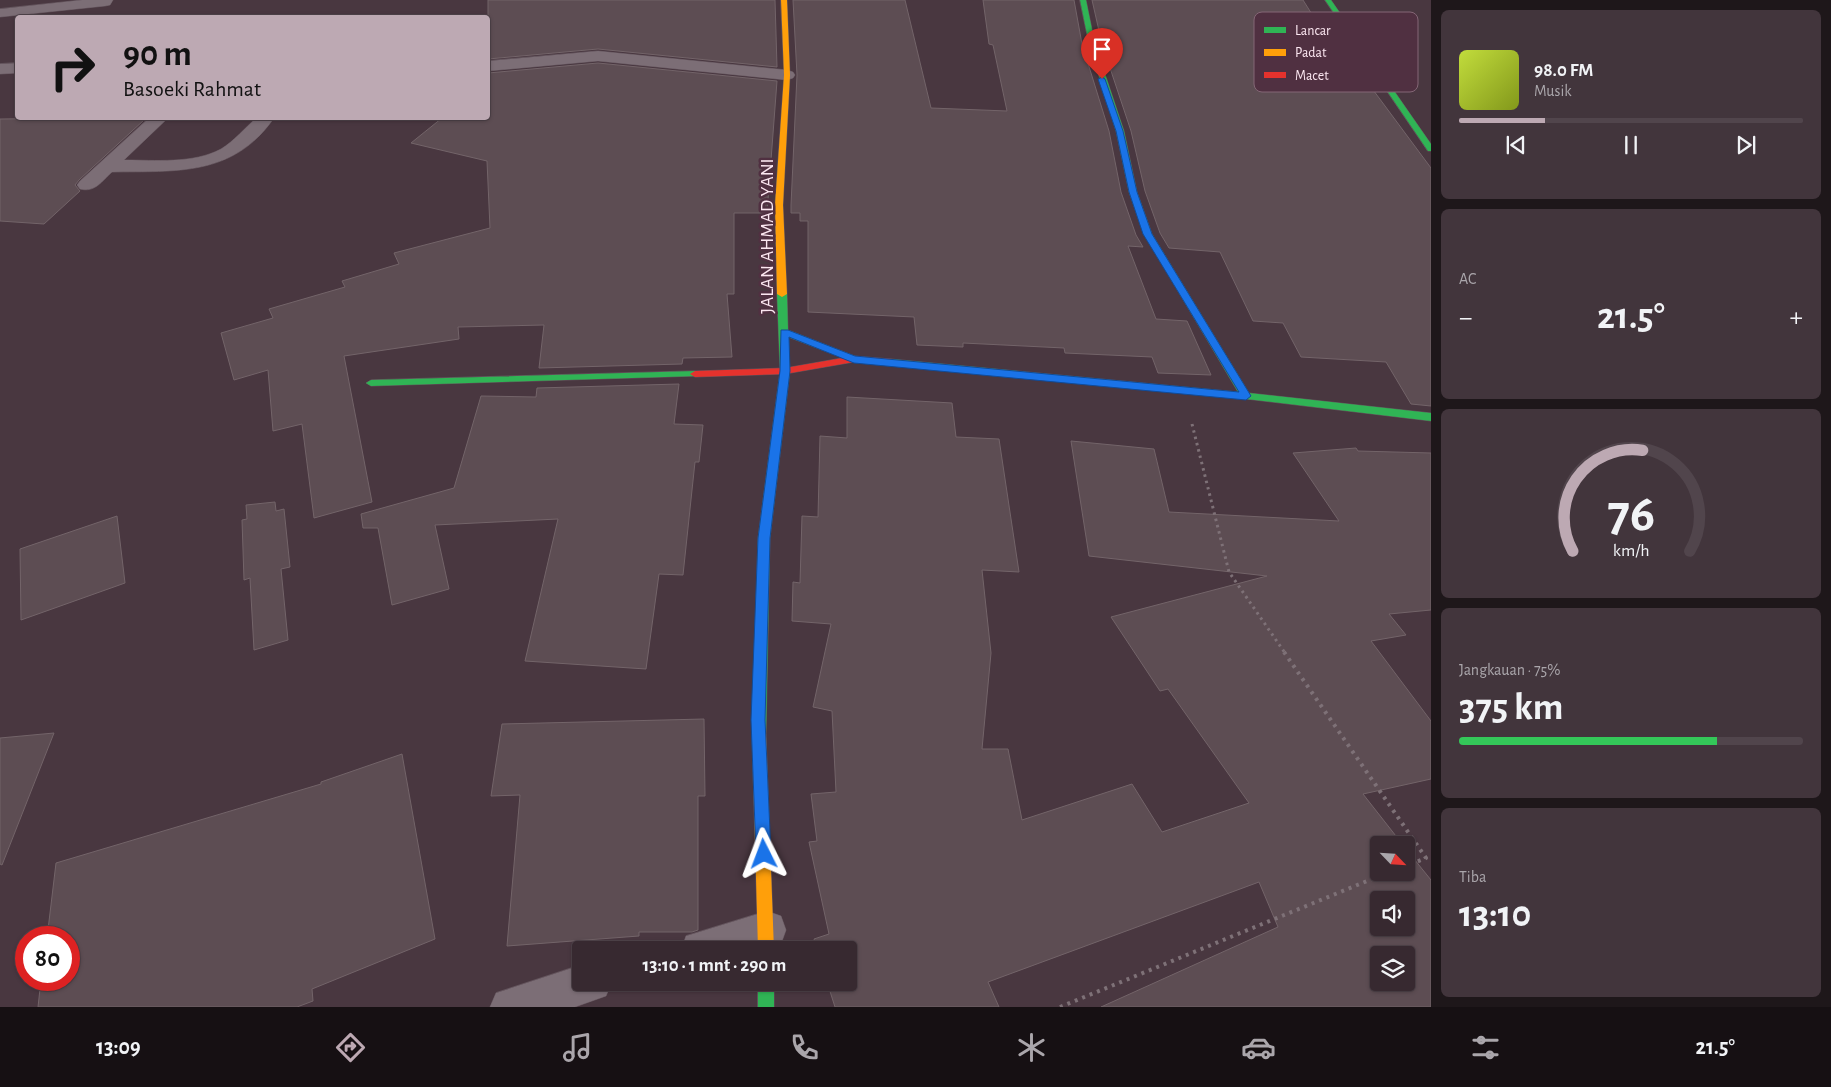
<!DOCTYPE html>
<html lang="id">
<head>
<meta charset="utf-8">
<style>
  :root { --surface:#372930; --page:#42353c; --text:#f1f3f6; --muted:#aaa6ab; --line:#51454c; --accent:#bda9b3 }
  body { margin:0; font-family:"Alegreya Sans",sans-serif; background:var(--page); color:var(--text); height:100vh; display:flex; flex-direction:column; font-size:19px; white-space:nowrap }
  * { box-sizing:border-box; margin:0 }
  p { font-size:16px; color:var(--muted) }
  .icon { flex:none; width:28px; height:28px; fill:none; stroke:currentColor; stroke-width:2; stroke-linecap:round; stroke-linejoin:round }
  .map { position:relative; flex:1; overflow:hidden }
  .sheet { display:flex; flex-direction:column; gap:10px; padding:10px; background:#1e171a; width:400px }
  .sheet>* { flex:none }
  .guide { position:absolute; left:15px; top:15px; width:475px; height:105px; border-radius:5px; box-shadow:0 1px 4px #0004,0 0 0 1px var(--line); background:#bda9b3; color:#111; overflow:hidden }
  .needle { width:32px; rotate:115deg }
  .fabs { position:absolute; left:1370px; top:836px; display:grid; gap:10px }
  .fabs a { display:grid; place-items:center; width:45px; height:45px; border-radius:5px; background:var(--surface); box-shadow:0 1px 4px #0004,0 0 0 1px var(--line); font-size:25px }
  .speed { position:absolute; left:15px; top:926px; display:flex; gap:10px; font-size:25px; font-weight:700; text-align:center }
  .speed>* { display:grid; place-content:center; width:65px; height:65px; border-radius:50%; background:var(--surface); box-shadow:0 1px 4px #0004,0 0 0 1px var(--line); line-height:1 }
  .speed .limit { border:8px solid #d22; background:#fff; color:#111 }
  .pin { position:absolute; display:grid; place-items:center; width:42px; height:42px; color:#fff; margin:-51px -21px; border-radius:50% 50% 50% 0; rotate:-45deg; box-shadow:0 0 5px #0007 }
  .pin .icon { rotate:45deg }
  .me { position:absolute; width:55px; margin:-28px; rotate:357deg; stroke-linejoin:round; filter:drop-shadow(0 0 4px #0008) }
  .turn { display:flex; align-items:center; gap:18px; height:105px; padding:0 25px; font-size:22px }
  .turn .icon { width:65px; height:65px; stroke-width:2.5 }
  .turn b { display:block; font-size:35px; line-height:42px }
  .big { font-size:38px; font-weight:600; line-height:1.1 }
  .sheet .widget { flex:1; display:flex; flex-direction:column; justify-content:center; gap:8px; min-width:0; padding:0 18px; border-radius:8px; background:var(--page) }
  .sheet .dial { align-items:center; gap:0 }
  .dial svg { height:130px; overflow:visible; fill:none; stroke:var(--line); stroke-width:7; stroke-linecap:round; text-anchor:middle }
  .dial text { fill:var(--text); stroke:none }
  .song { display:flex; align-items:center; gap:15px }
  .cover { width:60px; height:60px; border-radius:8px; background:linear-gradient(135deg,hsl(70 70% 55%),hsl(70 70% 35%)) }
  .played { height:5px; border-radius:2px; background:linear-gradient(90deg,var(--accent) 25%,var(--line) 25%) }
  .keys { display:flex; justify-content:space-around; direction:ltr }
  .heat { display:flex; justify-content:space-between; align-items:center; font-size:28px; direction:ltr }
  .charge { height:8px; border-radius:4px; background:linear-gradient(90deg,#34c759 75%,var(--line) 0) }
  .trip { position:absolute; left:572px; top:941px; width:285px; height:50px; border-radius:5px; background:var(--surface); box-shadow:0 1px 4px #0004,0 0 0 1px var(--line); font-weight:600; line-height:50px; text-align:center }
  .dock { display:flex; height:80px; justify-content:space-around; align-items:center; background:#161013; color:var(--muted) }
  .dock .icon { width:35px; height:35px }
  .dock .current { color:var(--accent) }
  .dock b { font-size:22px; color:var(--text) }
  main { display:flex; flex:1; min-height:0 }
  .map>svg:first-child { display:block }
  .building { fill:#5d4d53; stroke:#736469; fill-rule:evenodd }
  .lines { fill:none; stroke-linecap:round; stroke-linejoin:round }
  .street-casing { stroke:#63545c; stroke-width:1 }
  .fast-casing { stroke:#63545c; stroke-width:1 }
  .slow-casing { stroke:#63545c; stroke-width:1 }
  .jam-casing { stroke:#63545c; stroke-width:1 }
  .path-far1 { stroke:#7e7177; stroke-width:3; stroke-dasharray:2.5 4; stroke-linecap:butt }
  .path { stroke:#7e7177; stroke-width:4; stroke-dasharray:3 5; stroke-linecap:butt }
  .street { fill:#7c6e76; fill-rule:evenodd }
  .fast { fill:#30b455; fill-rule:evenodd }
  .slow { fill:#ff9f0a; fill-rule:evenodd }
  .jam { fill:#e5322d; fill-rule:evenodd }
  .route { fill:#1a73e8; stroke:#114b97 }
  .labels { text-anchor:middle; stroke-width:5; stroke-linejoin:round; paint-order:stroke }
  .street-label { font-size:19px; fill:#fce7f1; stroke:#503041 }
  .key { fill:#503041; stroke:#846776; stroke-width:1 }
  .key-label { font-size:14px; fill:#fce7f1 }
</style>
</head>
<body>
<main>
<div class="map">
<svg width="1431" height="1007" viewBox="0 0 1431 1007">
  <rect width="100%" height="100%" fill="#493740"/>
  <!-- building -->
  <path class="building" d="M 488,0 L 775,0 L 777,67 L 598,49 L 488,59 Z
    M 793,0 L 905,0 L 931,108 L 1007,111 L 993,45 L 989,44 L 983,0 L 1074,0 L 1082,44 L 1109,131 L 1121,192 L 1136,235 L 1143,247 L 1128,246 L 1156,319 L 1187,321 L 1211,375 L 1158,373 L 1152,357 L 1065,353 L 1064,348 L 963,343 L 963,347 L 917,345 L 914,317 L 808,312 L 808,221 L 800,221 L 800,213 L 791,213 L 791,205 L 797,75 Z
    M 1092,0 L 1303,0 L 1352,78 L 1365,79 L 1431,168 L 1431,406 L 1411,404 L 1386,362 L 1301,357 L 1283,323 L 1253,321 L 1220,252 L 1169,248 L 1160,233 L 1145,191 L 1131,131 L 1102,44 Z
    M 598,63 L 777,81 L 767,213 L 734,213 L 734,294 L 727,294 L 732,357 L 683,358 L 682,364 L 539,368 L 544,325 L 458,327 L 459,339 L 344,356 L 372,502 L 314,518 L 302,424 L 273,431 L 268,370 L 234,380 L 221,333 L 273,318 L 269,309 L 345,287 L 342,281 L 399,264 L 394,253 L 490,228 L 487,161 L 411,143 L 442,118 L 488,118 L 488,73 Z
    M 81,118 L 79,119 L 144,120 L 79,180 L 75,185 L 80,191 L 44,224 L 0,221 L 0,119 Z
    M 679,384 L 674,424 L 703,425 L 699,462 L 695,462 L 683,575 L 659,574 L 646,669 L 525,661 L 558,519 L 435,525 L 449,589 L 392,605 L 378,528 L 363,528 L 361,514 L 454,488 L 481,396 L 536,397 L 537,388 Z
    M 847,397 L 952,403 L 956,437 L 999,439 L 1019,572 L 982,570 L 991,653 L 982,749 L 1008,749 L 1022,820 L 1132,784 L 1162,832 L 1249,803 L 1168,689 L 1160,691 L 1111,617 L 1267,576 L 1089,556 L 1071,441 L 1154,449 L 1169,512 L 1339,521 L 1293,453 L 1356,448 L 1358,451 L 1431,453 L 1431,610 L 1389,614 L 1406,635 L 1371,641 L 1431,721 L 1431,779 L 1363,794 L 1403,845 L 1379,845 L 1379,872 L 1406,872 L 1406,849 L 1431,880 L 1431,1007 L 1101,1007 L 1278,927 L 1259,882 L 988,982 L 999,1007 L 835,1007 L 827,982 L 849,982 L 849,950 L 817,950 L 814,939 L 829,934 L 809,842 L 817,841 L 811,794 L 836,792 L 832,711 L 813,707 L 831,624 L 792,621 L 793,582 L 800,583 L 802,516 L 818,517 L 820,436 L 847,438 ZM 1379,900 L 1406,900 L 1406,928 L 1379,928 ZM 1379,955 L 1406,955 L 1406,982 L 1379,982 Z
    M 275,502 L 276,511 L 284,509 L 290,567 L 281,569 L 288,640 L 254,650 L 250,578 L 244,580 L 242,520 L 247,519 L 246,505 Z
    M 117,516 L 125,583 L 21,620 L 20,549 Z
    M 704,719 L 705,796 L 698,796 L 698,930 L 692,932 L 639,932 L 639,936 L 507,946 L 520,795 L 491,796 L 502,724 Z
    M 54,733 L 2,865 L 0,864 L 0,738 Z
    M 402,754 L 435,939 L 312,989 L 313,1001 L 297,1007 L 38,1007 L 41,980 L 69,980 L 69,938 L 47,938 L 56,863 L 321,784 L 321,782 Z"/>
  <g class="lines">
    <defs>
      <path id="street" d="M 82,0 L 113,0 L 110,5 L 105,6 L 0,17 L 0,9 Z
        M 598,51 L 787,70 L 793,72 L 795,75 L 793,78 L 787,80 L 598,61 L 488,71 L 488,61 Z
        M 18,63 L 18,73 L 0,74 L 0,64 Z
        M 149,118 L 168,118 L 124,160 C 155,160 193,164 221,149 C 234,141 245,128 256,118 L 274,118 C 233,177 176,171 112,172 C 102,181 95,193 80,189 L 77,185 L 80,181 Z
        M 767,911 L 781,916 L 786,930 L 781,944 L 764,950 L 681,950 L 686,936 Z
        M 581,965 L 581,982 L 612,982 L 606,996 L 575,1007 L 490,1007 L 496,993 Z"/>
      <path id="fast" d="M 1080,0 L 1086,0 L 1095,44 L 1124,131 L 1137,192 L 1152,234 L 1249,393 L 1431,413 L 1431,421 L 1246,399 L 888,364 L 886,362 L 888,360 L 891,359 L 1238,392 L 1144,234 L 1129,192 L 1116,131 L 1089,44 Z
        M 1325,0 L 1331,0 L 1431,144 L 1431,151 L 1428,151 Z
        M 782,291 L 787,294 L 788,330 L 857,357 L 859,359 L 857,361 L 851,361 L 788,337 L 790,371 L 770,538 L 766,735 L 764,740 L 759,741 L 754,740 L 752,735 L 758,538 L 780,371 L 777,294 Z
        M 695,371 L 700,374 L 698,376 L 371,386 L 366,383 L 371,380 Z
        M 758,982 L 774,982 L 774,1007 L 758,1007 Z"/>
      <path id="slow" d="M 781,0 L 787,0 L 790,75 L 783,205 L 787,294 L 782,297 L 777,294 L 775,205 L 784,75 Z
        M 759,729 L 764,730 L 766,735 L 774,950 L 758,950 L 752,735 L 754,730 Z"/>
      <path id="jam" d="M 854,356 L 891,359 L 896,362 L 891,365 L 854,362 L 785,374 L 695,377 L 690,374 L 695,371 L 785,368 Z"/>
    </defs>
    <!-- street casing -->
    <use href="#street" class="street-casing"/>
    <!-- fast casing -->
    <use href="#fast" class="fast-casing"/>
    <!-- slow casing -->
    <use href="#slow" class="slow-casing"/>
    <!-- jam casing -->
    <use href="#jam" class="jam-casing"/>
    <!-- path-far1 -->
    <path class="path-far1" d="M 1192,424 L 1229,572 L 1285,653"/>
    <!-- path -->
    <path class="path" d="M 1284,652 L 1426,858 L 1406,866
      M 1060,1007 L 1389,872"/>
    <!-- street -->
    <use href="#street" class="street"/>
    <!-- fast -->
    <use href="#fast" class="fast"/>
    <!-- slow -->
    <use href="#slow" class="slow"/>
    <!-- jam -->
    <use href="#jam" class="jam"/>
  </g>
  <!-- route -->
  <path class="route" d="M 1102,77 L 1105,79 L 1123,131 L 1137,192 L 1152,234 L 1251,396 L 1246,400 L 854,363 L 789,337 L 790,371 L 770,538 L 765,720 L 771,854 L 769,859 L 764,861 L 758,859 L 756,854 L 751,720 L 758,538 L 780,371 L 781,330 L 788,330 L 855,356 L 1239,392 L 1143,234 L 1129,192 L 1116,131 L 1098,79 Z"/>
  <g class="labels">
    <!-- street labels -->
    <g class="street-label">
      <text transform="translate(766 236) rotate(-90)" y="7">JALAN AHMAD YANI</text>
    </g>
  </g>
  <!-- legend -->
  <rect x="1254" y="12" width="164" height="80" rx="8" class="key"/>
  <rect x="1264" y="27" width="22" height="6" fill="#30b455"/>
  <rect x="1264" y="49" width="22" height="7" fill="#ff9f0a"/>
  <rect x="1264" y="72" width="22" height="6" fill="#e5322d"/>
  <g class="key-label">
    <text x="1295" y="35">Lancar</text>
    <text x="1295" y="57">Padat</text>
    <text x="1295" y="80">Macet</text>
  </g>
</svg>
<div class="fabs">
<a><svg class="needle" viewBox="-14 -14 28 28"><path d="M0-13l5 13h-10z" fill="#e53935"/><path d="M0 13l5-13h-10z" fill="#aaa6ab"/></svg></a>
<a><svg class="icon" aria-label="sound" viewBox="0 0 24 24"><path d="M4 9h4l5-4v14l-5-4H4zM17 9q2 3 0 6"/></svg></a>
<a><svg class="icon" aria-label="layers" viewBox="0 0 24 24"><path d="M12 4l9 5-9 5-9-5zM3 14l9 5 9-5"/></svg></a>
</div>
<div class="speed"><div class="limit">80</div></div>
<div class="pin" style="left:1102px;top:79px;background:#d93025"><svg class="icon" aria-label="arrive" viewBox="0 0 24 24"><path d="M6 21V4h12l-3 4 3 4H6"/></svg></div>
<svg class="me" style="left:764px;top:854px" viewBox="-20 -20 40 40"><path d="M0-17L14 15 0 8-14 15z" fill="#1a73e8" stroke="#fff" stroke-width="4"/></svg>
<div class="trip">13:10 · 1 mnt · 290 m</div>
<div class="guide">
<div class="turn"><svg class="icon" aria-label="right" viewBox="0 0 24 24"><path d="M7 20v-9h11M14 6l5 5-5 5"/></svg><div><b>90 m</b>Basoeki Rahmat</div></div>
</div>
</div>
<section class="sheet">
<div class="widget">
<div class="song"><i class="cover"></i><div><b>98.0 FM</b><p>Musik</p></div></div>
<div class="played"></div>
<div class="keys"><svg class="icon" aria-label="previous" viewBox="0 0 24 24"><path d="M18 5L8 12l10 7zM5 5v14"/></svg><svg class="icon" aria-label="pause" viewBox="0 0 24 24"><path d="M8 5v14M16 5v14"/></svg><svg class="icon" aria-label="next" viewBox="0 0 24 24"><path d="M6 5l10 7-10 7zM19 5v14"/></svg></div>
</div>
<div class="widget"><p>AC</p>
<div class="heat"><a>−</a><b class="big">21.5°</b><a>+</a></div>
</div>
<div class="widget dial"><svg viewBox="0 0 100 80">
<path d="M14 69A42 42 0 1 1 86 69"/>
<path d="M14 69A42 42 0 0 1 57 7" stroke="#bda9b3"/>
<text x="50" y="56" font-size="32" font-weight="700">76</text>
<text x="50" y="72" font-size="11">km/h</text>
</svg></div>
<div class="widget"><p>Jangkauan · 75%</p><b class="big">375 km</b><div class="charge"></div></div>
<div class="widget"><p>Tiba</p><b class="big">13:10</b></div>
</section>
</main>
<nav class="dock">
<b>13:09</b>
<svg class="icon current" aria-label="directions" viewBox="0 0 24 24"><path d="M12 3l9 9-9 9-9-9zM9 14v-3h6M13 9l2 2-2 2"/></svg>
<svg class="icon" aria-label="music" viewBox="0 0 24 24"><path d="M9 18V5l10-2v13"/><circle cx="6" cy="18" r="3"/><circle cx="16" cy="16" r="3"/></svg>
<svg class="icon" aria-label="phone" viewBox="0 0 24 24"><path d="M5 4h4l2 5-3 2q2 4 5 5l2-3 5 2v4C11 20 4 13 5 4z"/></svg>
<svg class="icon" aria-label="climate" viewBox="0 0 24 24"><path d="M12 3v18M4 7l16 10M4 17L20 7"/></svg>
<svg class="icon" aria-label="car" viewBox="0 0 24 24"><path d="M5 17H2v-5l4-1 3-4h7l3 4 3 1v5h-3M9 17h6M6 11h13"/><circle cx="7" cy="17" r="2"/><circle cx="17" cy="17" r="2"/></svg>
<svg class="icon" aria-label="filters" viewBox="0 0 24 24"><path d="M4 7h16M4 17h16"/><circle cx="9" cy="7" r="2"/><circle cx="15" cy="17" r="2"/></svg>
<b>21.5°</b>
</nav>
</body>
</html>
